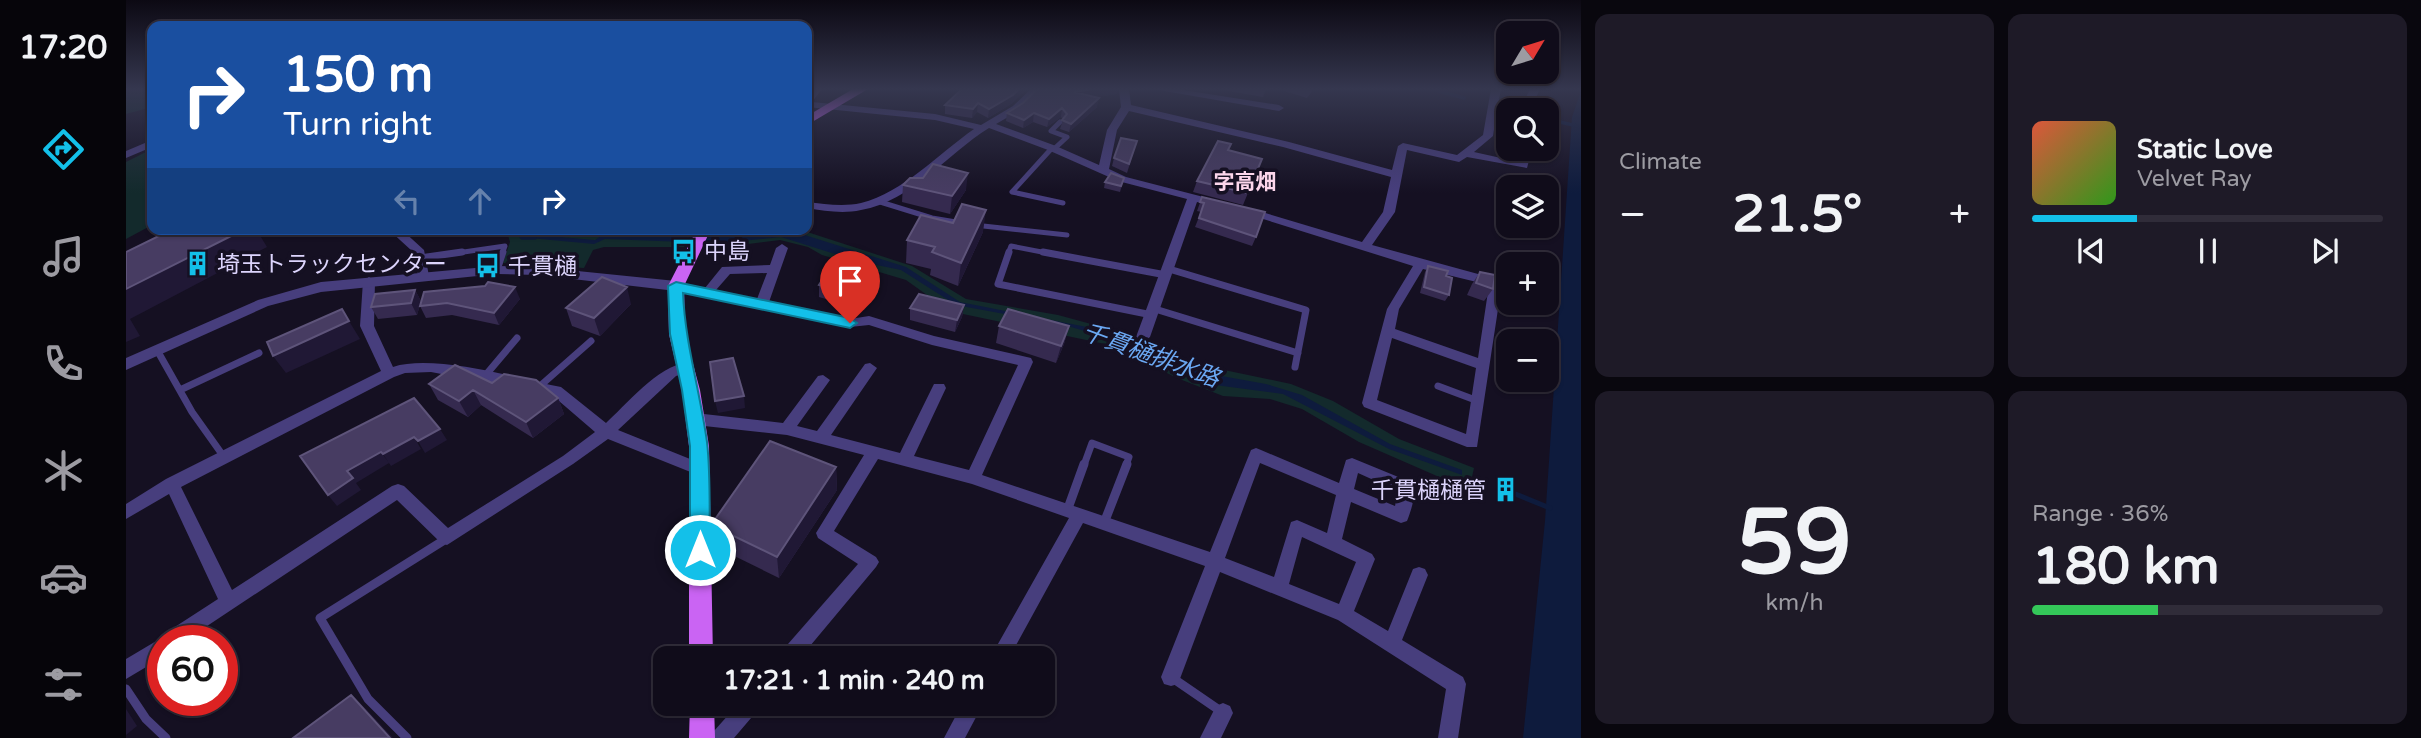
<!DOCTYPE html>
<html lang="en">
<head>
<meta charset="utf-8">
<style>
  :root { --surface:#100c1a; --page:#1e1a27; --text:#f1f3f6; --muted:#9c9ba2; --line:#302c39; --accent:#13c0e9 }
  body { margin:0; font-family:"Varela Round","Noto Sans JP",sans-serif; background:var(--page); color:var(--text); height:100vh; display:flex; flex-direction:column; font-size:26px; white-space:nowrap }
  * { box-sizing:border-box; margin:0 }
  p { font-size:23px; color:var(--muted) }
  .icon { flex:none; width:38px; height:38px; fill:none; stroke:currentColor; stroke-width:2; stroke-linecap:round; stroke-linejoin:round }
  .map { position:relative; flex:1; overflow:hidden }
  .sheet { display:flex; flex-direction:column; gap:14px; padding:14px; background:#09070e; width:840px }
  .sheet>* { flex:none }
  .top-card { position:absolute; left:21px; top:21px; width:665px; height:214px; border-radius:14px; box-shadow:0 2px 5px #0004,0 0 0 2px var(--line); background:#1a4fa0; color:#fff; overflow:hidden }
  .needle { width:46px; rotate:52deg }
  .fabs { position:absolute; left:1370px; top:21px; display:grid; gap:14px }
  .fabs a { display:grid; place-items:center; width:63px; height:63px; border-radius:14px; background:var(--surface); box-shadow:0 2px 5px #0004,0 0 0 2px var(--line); font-size:35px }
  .speed { position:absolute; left:21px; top:625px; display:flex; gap:14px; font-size:35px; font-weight:700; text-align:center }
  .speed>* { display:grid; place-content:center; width:91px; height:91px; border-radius:50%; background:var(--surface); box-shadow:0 2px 5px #0004,0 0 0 2px var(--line); line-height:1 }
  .speed .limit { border:10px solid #d22; background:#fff; color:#111 }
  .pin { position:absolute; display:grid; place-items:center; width:60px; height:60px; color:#fff; margin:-72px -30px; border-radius:50% 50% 50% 0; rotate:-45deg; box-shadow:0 0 7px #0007 }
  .pin .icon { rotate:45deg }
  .me { position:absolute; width:77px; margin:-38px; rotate:0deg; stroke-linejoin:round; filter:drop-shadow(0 0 5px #0008) }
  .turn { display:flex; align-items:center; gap:24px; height:147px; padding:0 21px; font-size:32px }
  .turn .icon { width:91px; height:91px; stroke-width:2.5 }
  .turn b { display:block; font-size:49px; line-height:60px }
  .lanes { display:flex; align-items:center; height:66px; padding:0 21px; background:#0003; justify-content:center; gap:35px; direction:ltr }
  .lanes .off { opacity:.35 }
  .big { font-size:52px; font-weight:700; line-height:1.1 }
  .sheet .card { flex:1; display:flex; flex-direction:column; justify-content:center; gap:10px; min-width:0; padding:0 24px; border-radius:14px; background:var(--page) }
  .sheet .dial { align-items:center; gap:0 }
  .dial b { font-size:91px; line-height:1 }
  .song { display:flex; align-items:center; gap:21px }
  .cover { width:84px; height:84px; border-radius:10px; background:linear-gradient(135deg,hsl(10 70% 55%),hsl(110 70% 35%)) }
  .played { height:7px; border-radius:4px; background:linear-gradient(90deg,var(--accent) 30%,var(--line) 30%) }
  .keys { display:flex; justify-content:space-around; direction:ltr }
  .heat { display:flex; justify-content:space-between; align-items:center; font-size:38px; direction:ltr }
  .charge { height:10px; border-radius:5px; background:linear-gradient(90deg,#34c759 36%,var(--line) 0) }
  .sheet .tiles { flex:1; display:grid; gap:14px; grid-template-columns:repeat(2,1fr) }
  .trip { position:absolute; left:527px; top:646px; width:402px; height:70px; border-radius:14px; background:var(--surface); box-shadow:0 2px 5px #0004,0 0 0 2px var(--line); font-weight:700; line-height:70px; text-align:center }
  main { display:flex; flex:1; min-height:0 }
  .tabs { display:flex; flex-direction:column; width:126px; justify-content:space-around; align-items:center; background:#06050a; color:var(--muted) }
  .tabs .icon { width:49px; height:49px }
  .tabs .active { color:var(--accent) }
  .tabs b { font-size:32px; color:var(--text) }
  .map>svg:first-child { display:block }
  .green { fill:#132a2c }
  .water { fill:#0e1b3d }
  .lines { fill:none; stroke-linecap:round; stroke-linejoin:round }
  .stream-far1 { stroke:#0e1b3d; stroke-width:3.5 }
  .stream { stroke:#0e1b3d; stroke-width:5 }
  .service-far2 { stroke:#473e7d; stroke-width:5 }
  .service-far1 { stroke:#473e7d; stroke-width:7 }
  .service { stroke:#473e7d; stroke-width:9 }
  .minor { fill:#473e7d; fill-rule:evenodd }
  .tertiary { fill:#473e7d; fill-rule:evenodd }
  .primary { fill:#ca64f3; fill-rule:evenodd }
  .wall { fill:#352a4f }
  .shaded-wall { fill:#201835 }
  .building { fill:#473c62; stroke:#5e547a; stroke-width:2 }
  .route { fill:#13c0e9; stroke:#0c7d97; stroke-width:2 }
  .labels { text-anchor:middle; stroke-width:7; stroke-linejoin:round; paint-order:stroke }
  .far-neighbourhood-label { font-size:21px; font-weight:bold; fill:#fcd6eb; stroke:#151022 }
  .poi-label { font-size:23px; fill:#dcd4fc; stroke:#151022; text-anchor:start }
  .water-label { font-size:24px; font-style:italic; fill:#6ba8f3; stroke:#151022 }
</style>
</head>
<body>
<main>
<nav class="tabs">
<b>17:20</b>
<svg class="icon active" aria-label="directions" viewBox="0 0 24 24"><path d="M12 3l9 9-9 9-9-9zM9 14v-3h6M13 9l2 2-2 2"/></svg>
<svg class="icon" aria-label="music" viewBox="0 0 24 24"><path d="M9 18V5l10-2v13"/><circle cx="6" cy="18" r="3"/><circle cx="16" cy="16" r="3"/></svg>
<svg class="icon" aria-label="phone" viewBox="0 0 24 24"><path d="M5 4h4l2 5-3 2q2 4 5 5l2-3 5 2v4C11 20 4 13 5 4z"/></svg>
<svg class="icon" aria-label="climate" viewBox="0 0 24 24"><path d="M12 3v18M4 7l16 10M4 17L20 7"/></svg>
<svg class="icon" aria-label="car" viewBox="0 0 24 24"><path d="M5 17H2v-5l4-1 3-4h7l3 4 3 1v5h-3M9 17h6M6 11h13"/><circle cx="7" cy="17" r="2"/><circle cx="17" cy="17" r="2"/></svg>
<svg class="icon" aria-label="filters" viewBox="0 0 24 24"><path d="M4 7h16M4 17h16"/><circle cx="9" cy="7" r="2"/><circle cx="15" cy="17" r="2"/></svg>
</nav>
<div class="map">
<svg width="1455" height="738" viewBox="0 0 1455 738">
  <rect width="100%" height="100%" fill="#151022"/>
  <!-- green -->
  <path class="green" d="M 0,89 L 26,89 L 26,107 L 0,114 Z
    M 26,149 L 26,225 L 0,239 L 0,162 Z
    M 380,229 L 565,233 L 558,247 L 478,247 L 467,250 L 458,268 L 377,263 L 384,242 Z
    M 634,229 L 672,229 L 786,266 L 840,299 L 932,315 L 987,330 L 1079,366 L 1165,384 L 1207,401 L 1273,439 L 1348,468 L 1343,490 L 1233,442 L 1176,409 L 1144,399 L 1097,396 L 1051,378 L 984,345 L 837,314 L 808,300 L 780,280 L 696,255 L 682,247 L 654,240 L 582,249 L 589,234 Z"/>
  <!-- water -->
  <path class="water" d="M 1455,91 L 1455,738 L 1397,738 L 1419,521 L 1446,117 Z
    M 389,229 L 396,229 L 399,234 L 469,240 L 478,234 L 561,237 L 560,242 L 479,239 L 468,244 L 393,237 Z
    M 663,230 L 780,267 L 834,302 L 981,331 L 1073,372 L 1140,384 L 1176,395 L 1264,444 L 1336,470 L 1336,475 L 1263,449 L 1157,394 L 1089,385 L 1060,375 L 990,340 L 938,325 L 830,305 L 775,270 L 731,261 L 655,237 L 585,244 L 587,237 Z"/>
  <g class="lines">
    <!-- stream-far1 -->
    <path class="stream-far1" d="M 1306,89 L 1338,98
      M 1430,121 L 1455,127
      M 390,229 L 396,238 L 409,238
      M 556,239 L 589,239"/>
    <!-- stream -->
    <path class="stream" d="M 1382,491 L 1424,508"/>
    <!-- service-far2 -->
    <path class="service-far2" d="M 926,148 L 886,192 L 937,203
      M 928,149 L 941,137 L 925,131 L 934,122
      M 751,201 L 806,218 L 836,223
      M 848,225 L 941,235
      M 324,254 L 379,246 L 376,254
      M 882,254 L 885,246 L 926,254"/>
    <!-- service-far1 -->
    <path class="service-far1" d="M 883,252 L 872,284 L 1026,315
      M 917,252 L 1040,275
      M 294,258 L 336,252
      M 1043,269 L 1180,310 L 1169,367
      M 371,270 L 377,252
      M 1029,309 L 1172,353
      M 31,350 L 66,412 L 98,457
      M 358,377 L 391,338
      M 414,386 L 465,341
      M 1312,386 L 1352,401
      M 54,390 L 133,353
      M 958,465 L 966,443 L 1003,457 L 1000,465"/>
    <!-- service -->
    <path class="service" d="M 941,511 L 958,464
      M 978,523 L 1001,464
      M 1045,677 L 1096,712
      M 0,689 L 20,719 L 40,738
      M 281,738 L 242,699 L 194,618 L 320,539"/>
    <!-- minor -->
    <path class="minor" d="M 687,89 L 696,89 L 686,102 L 809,114 L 855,125 L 887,106 L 905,89 L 915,89 L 894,110 L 870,124 L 930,146 L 973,165 L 981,130 L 995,107 L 993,89 L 1003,89 L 1005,105 L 1163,142 L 1266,170 L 1272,146 L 1277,143 L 1331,155 L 1357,135 L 1365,89 L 1375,89 L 1371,110 L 1382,113 L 1382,119 L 1370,116 L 1367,136 L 1348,152 L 1393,162 L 1396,149 L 1406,149 L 1401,168 L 1341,157 L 1333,162 L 1281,150 L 1269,212 L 1246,245 L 1374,280 L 1376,283 L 1351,447 L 1341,447 L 1238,407 L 1236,403 L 1261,309 L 1287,266 L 1118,213 L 1116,211 L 1122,208 L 1126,209 L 1236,242 L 1257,212 L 1265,177 L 1157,147 L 1003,111 L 991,130 L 983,169 L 1000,177 L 1097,202 L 1099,204 L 1093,207 L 1071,202 L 1024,337 L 1017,342 L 1010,337 L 1061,199 L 992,181 L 922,150 L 863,128 C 821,154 786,201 735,210 C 717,214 699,211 681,208 L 681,202 C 699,204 717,207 735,203 C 778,192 812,154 848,129 L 809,120 L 681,107 L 681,96 ZM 1297,269 L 1363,285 L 1352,358 L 1269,329 L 1273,309 ZM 1266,338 L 1350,368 L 1340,434 L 1251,400 Z
      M 1027,89 L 1051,89 L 1153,105 L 1158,108 L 1153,111 Z
      M 1404,89 L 1414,89 L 1404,110 L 1394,110 Z
      M 26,140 L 26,147 L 0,158 L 0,151 Z
      M 262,229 L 275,229 L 298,250 L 303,276 L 301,279 L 293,279 L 286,251 Z
      M 656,244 L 662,248 L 643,302 L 724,319 L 743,316 L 808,336 L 905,358 L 907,362 L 856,475 L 1084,552 L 1125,450 L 1130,448 L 1135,450 L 1213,483 L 1220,460 L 1226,458 L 1287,483 C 1291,493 1285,511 1281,521 L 1275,523 L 1225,502 L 1216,539 L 1246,554 L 1249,559 L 1228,611 L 1262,631 L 1287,569 L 1293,567 L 1299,569 L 1302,575 L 1276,640 L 1337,677 L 1340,684 L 1332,738 L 1312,738 L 1320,689 L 1212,620 L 1094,572 L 1052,684 L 1045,686 L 1038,684 L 1035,677 L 1079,566 L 957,523 L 883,658 L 864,658 L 943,518 L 846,484 L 752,459 L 708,531 L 750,557 L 753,562 L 750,567 L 674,658 L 653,658 L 655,652 L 732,564 L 692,538 L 690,533 L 738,455 L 661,435 L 569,425 L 564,423 L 562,419 L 564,415 L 569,413 L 657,423 L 692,376 L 697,375 L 704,380 L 671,426 L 691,431 L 739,364 L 744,363 L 751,368 L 705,435 L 774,453 L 806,388 L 808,384 L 818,384 L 820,388 L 788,456 L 843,470 L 892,365 L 806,345 L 743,325 L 724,327 L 550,290 L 544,286 L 550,282 L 579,288 L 596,267 L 644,265 L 650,248 ZM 641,273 L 631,299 L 590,290 L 604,274 ZM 1134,463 L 1210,495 L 1201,533 L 1171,520 L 1165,522 L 1148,577 L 1099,558 ZM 1232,473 L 1272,491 L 1269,506 L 1228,489 ZM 1176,537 L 1230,562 L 1213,604 L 1163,584 Z
      M 243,277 L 249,281 L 248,326 L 267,367 C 307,354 387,377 430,386 L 435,387 L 480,423 C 498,407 539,358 564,364 L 566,368 L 564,372 L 550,376 L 492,430 L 579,465 L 581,469 L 579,473 L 573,475 L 567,473 L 482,439 L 447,464 L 321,545 L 315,543 L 271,500 L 60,640 L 37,640 L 37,657 L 0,679 L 0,659 L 37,637 L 38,634 L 92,599 L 43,494 L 0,519 L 0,504 L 40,479 L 255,371 L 234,326 L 237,281 ZM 305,372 L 426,395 L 469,432 L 437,456 L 322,528 L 278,486 L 272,484 L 266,486 L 106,590 L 55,487 L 268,377 L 279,373 Z
      M 1097,703 L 1104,706 L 1107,713 L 1095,738 L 1074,738 L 1090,706 Z
      M 612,704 L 634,704 L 631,711 L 608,738 L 585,738 L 588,731 Z
      M 836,704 L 857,704 L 839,738 L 818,738 Z"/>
    <!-- tertiary -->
    <path class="tertiary" d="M 371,266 L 412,267 L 550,281 L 557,286 L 550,291 L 412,275 L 371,274 L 195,292 L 142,306 L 0,370 L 0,358 L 132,300 L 195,282 Z"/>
    <!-- primary -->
    <path class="primary" d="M 727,89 L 742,89 L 681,125 L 681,116 Z
      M 571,229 L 585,229 L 558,286 L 559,334 L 574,390 L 583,446 L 587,658 L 563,658 L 563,446 L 556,390 L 543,334 L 542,286 Z
      M 564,704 L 588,704 L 589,738 L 563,738 Z"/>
  </g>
  <!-- wall -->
  <path class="wall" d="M 836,89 L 901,89 L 885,104 L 862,118 L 851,112 L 846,118 L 819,114 L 819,105 Z
    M 1091,89 L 1140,89 L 1137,97 Z
    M 1152,89 L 1188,89 L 1181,98 Z
    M 991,94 L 969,97 L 971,107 L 943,132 L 934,129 L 937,120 L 935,117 L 921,127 L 907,122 L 897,128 L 880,121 L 881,113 L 897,103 Z
    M 1011,141 L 1001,173 L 986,166 L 988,158 Z
    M 1103,151 L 1136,159 L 1117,205 L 1067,192 L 1071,181 Z
    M 998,178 L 994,192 L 978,188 L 979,182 Z
    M 777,185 L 840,190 L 824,214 L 776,202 Z
    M 1076,197 L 1130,237 L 1126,246 L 1069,227 L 1075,212 L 1071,211 Z
    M 857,232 L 832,286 L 804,275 L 805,269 L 780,263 L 781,240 Z
    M 1302,266 L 1323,295 L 1319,301 L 1294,293 L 1299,272 Z
    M 1354,272 L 1367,289 L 1358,301 L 1341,295 L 1346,284 Z
    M 748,282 L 748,294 L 738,310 L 693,297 L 693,285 Z
    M 359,286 L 394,299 L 373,325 L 326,315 L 300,318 L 294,306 Z
    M 289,290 L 295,301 L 291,315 L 252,319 L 245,307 Z
    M 505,304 L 474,336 L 446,326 L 440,308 Z
    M 838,305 L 836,317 L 829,332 L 784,320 L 784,308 Z
    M 873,326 L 943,326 L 938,344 L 930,363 L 870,343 Z
    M 366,383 L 432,398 L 438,414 L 407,438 L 355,405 L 342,417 L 312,400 L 303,384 Z
    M 710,467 L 711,490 L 653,578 L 590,547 L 585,525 Z"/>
  <!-- shaded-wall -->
  <path class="shaded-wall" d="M 893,89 L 901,89 L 885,104 L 862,118 L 863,109 Z
    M 966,89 L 992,89 L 991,94 L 946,100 L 948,92 Z
    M 973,98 L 971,107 L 943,132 L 945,124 Z
    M 852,103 L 851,112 L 846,118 L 847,109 Z
    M 936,108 L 935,117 L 921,127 L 923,119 Z
    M 908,113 L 907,122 L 897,128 L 898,120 Z
    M 842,173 L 840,190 L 824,214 L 826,196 Z
    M 860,210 L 857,232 L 832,286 L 835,263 Z
    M 119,229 L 130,229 L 141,247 L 4,319 L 14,336 L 0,342 L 0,289 Z
    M 748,282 L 748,294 L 738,310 L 738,298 Z
    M 389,287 L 394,299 L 373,325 L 368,313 Z
    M 501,287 L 505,304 L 474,336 L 468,318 Z
    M 289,290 L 295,301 L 291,315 L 285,303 Z
    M 838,305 L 836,317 L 829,332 L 831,320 Z
    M 223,321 L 234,339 L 160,373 L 147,356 Z
    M 943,326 L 938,344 L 930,363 L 935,346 Z
    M 347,390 L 355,405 L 342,417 L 333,401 Z
    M 618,396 L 619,408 L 592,413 L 589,401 Z
    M 432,398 L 438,414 L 407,438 L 400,422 Z
    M 314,429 L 321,440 L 299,453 L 292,441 Z
    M 288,437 L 295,449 L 265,466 L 257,454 Z
    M 255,452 L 263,463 L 230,483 L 235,490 L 211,506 L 202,495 L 221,471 Z
    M 710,467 L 711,490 L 653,578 L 651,557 Z
    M 225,695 L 240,709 L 267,738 L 264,738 Z
    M 0,709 L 11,726 L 0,735 Z"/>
  <!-- building -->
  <path class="building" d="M 836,89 L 893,89 L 887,95 L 863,109 L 852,103 L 847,109 L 819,105 Z
    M 911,89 L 966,89 L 948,92 L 973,98 L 945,124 L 936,120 L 941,114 L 936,108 L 923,119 L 908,113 L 898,120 L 881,113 L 897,103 Z
    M 995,138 L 1011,141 L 1003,164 L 988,158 Z
    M 1092,141 L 1105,144 L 1102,150 L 1136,159 L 1122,193 L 1071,181 Z
    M 807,164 L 842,173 L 826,196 L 777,185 L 784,178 L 797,178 Z
    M 985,173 L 998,178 L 995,186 L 979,182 Z
    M 1076,197 L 1139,212 L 1130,237 L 1073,218 L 1078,203 L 1074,202 Z
    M 836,204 L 860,210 L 835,263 L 806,252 L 809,247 L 781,240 L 795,215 L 827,223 Z
    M 47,229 L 119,229 L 0,289 L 0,252 Z
    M 1302,266 L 1322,271 L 1320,276 L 1326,278 L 1323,295 L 1298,287 Z
    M 702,271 L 748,282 L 738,298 L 693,285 Z
    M 1354,272 L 1369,275 L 1367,289 L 1350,283 Z
    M 476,277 L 501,287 L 468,318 L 440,308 Z
    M 362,282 L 389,287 L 368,313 L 321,303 L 294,306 L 298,292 L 359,286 Z
    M 289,290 L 285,303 L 245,307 L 249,294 Z
    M 793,294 L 838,305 L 831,320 L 784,308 Z
    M 216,309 L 223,321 L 147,356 L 141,342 Z
    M 882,309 L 943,326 L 935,346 L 873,326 Z
    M 607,358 L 618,396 L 589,401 L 584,362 Z
    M 329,365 L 366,383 L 378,374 L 410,380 L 432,398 L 400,422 L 347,390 L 333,401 L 303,384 Z
    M 288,398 L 314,429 L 292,441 L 288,437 L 257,454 L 255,452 L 221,471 L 227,478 L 202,495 L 174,456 Z
    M 644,441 L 710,467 L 651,557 L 585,525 Z
    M 225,695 L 264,738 L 167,738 Z"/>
  <!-- sky -->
  <linearGradient id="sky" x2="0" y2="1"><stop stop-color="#0c0913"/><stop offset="0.46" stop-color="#35374f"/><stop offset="1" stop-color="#35374f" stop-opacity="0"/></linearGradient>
  <rect width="1455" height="193" fill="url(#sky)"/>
  <!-- route -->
  <path class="route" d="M 550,282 L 724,318 L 731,323 L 724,328 L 557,293 C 559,343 574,391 581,442 C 585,477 583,514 584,550 L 581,556 L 574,558 L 567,556 L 564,550 L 564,446 L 556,390 L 544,334 L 542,286 Z"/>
  <!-- icons -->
  <defs>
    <symbol id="bus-bare" viewBox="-9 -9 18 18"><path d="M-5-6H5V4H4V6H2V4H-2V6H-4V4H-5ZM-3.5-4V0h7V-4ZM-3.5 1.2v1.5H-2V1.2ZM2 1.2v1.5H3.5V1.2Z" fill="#13c0e9" stroke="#151022" stroke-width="2.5" paint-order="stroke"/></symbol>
    <symbol id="building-bare" viewBox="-9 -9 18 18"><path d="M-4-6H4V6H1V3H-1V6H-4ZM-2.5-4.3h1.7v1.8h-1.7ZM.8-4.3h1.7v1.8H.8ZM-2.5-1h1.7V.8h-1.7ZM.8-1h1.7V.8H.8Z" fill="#13c0e9" stroke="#151022" stroke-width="2.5" paint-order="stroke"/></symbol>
  </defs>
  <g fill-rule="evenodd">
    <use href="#bus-bare" x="540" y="234" width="35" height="35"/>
    <use href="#building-bare" x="54" y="246" width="35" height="35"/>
    <use href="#bus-bare" x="344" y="248" width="35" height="35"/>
    <use href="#building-bare" x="1362" y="472" width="35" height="35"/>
  </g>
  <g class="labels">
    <!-- far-neighbourhood labels -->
    <g class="far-neighbourhood-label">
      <text x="1119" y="189">字高畑</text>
    </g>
    <!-- poi labels -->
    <g class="poi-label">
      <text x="578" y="259">中島</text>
      <text x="91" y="272">埼玉トラックセンター</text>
      <text x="382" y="274">千貫樋</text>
      <text x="1360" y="498" text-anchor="end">千貫樋樋管</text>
    </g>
    <!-- water labels -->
    <g class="water-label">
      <text transform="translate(1025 355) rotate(20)" y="8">千貫樋排水路</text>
    </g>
  </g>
</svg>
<div class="fabs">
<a><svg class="needle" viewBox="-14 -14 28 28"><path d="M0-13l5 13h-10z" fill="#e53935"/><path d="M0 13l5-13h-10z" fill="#9c9ba2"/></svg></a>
<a><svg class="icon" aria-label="search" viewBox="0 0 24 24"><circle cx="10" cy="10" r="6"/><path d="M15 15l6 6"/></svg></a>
<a><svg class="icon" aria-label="layers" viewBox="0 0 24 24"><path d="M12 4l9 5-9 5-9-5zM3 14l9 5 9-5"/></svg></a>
<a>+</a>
<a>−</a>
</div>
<div class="speed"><div class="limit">60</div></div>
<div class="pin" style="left:724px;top:323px;background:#d93025"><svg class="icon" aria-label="arrive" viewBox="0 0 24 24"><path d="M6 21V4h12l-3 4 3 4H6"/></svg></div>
<svg class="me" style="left:574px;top:550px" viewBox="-20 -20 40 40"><circle r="17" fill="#13c0e9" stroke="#fff" stroke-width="3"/><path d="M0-11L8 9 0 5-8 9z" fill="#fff"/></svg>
<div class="trip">17:21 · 1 min · 240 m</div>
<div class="top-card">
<div class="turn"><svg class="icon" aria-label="right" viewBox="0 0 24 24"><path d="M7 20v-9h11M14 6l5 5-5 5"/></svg><div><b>150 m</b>Turn right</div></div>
<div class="lanes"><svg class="icon off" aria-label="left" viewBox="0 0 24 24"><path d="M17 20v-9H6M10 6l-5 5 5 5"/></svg><svg class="icon off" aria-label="ahead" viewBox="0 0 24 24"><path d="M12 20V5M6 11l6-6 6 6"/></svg><svg class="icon" aria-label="right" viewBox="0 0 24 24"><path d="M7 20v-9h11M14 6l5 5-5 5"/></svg></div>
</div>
</div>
<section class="sheet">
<div class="tiles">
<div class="card"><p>Climate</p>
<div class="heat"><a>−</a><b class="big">21.5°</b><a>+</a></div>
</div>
<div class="card">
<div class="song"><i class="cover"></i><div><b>Static Love</b><p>Velvet Ray</p></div></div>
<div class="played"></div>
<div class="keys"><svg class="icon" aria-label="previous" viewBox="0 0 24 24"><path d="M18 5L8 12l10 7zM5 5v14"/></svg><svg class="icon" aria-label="pause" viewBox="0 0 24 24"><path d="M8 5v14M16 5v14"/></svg><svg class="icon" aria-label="next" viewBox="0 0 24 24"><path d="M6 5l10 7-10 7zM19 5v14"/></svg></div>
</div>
<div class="card dial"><b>59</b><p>km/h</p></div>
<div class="card"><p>Range · 36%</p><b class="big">180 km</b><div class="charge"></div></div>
</div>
</section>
</main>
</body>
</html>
